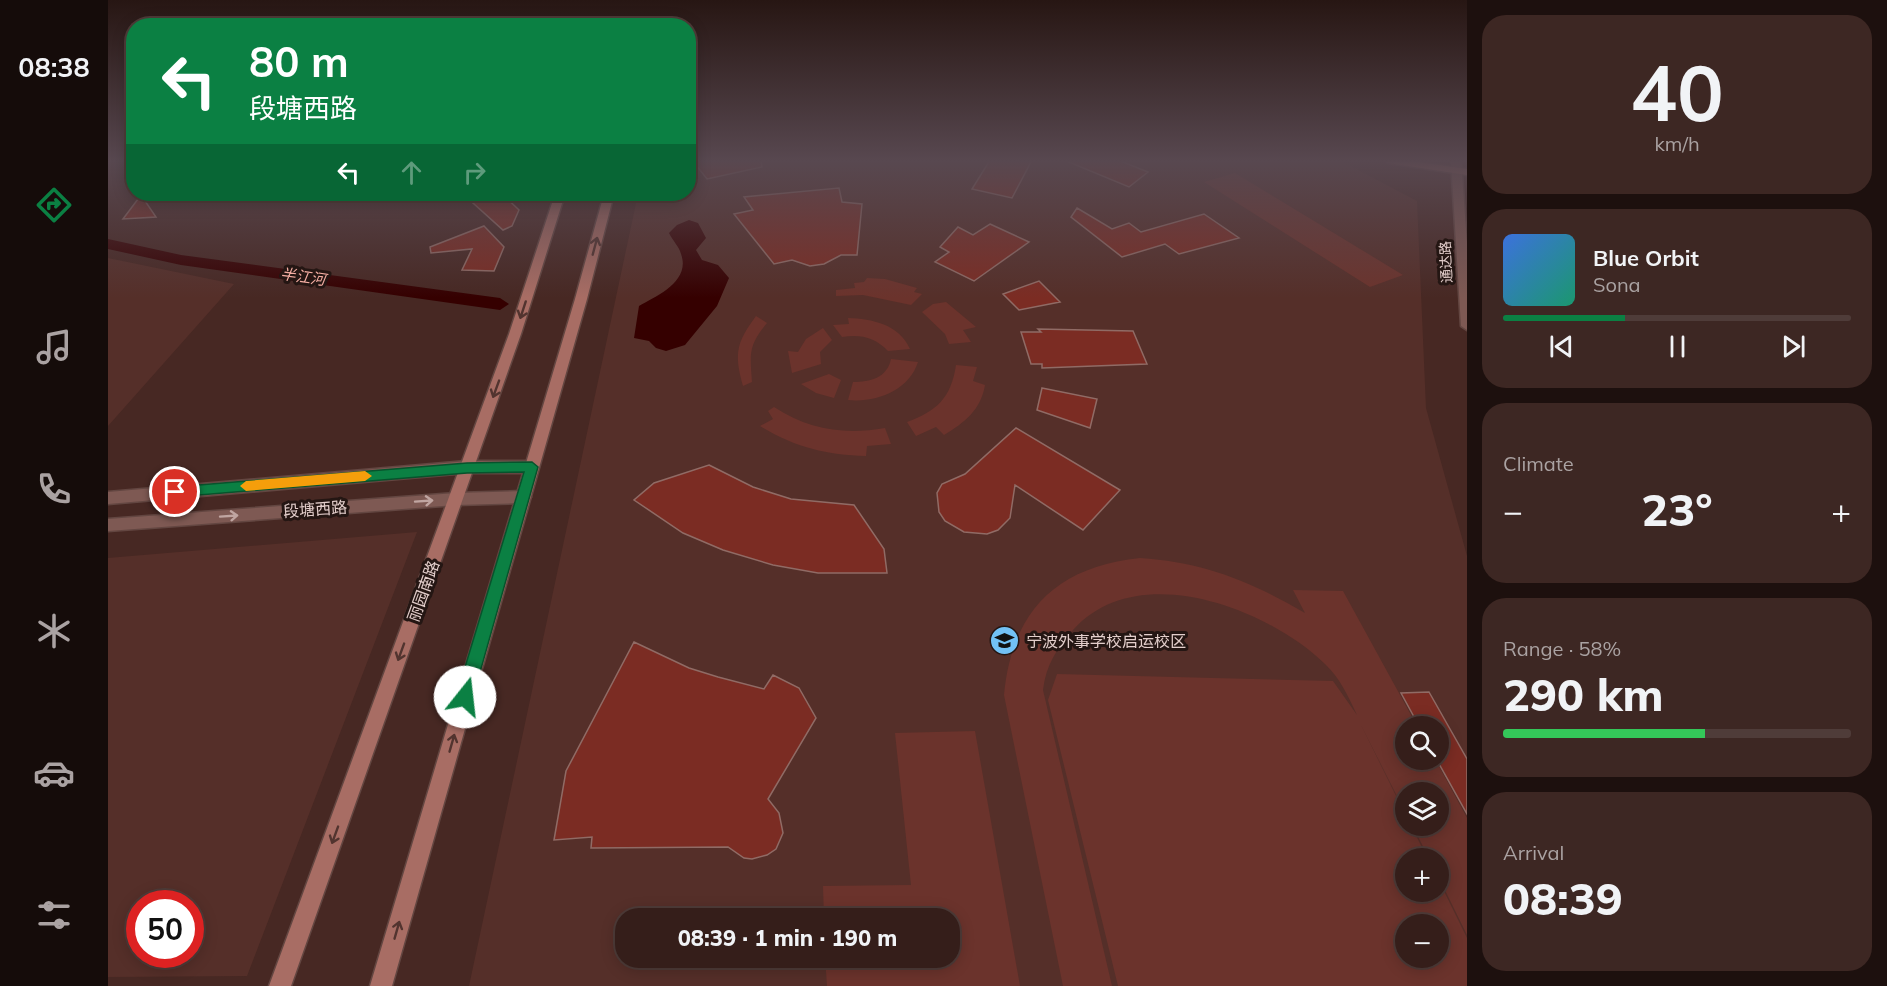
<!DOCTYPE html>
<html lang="en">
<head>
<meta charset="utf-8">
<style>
  :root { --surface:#351e1a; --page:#3d2723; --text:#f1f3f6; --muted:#aaa2a2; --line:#4f3c39; --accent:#0b8043 }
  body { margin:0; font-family:Mulish,"Noto Sans SC",sans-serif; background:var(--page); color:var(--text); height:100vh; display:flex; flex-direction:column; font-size:22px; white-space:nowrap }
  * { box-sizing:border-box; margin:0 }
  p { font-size:20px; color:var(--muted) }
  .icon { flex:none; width:33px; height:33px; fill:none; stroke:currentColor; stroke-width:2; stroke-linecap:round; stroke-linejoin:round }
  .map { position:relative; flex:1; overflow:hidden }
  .side { display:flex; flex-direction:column; gap:15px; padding:15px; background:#1d100e; width:420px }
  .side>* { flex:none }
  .banner { position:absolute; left:18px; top:18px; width:570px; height:183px; border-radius:24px; box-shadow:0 3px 15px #0003,0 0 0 2px var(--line); background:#0b8043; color:#fff; overflow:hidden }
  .buttons { position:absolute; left:1287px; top:716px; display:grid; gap:12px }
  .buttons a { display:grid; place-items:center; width:54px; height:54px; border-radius:50%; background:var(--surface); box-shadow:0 3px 15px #0003,0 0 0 2px var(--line); font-size:30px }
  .speed { position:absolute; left:18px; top:890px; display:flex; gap:12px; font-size:30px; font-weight:700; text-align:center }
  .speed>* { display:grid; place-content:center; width:78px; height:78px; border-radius:50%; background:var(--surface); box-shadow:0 3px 15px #0003,0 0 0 2px var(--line); line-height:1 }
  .speed .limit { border:9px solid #d22; background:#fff; color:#111 }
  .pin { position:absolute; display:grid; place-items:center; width:51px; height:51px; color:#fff; margin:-26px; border:3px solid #fff; border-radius:50%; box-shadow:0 2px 6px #0007 }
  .me { position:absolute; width:66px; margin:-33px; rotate:16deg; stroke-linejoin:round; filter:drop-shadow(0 0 4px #0008) }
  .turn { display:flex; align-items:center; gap:21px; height:126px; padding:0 24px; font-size:27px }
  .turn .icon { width:78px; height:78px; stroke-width:2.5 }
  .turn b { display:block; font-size:42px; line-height:51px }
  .lanes { display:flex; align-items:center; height:57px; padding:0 24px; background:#0003; justify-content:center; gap:30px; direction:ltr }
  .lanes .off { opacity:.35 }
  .big { font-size:45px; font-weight:800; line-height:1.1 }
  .side .card { flex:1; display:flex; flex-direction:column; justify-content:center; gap:9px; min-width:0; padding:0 21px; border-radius:24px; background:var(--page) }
  .side .dial { align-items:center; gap:0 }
  .dial b { font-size:78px; line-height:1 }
  .song { display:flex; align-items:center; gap:18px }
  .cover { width:72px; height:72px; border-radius:9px; background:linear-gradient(135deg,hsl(220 70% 55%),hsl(160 70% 35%)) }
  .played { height:6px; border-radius:3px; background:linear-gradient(90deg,var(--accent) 35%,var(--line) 35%) }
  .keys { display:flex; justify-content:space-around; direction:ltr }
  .heat { display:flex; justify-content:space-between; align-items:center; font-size:33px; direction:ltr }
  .charge { height:9px; border-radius:4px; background:linear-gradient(90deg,#34c759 58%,var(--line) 0) }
  .trip { position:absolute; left:507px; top:908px; width:345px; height:60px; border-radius:24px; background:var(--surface); box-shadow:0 3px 15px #0003,0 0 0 2px var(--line); font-weight:800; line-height:60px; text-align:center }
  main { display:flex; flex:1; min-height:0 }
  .dock { display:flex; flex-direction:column; width:108px; justify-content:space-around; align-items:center; background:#150c0a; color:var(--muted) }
  .dock .icon { width:42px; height:42px }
  .dock .on { color:var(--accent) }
  .dock b { font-size:27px; color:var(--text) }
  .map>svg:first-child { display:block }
  .built { fill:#552f29; fill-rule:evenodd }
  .green { fill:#6b332c; fill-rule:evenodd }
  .water { fill:#350000 }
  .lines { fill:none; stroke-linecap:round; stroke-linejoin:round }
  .canal { fill:#350000; fill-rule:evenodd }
  .building { fill:#7b2c23; stroke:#906b65; stroke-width:1.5 }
  .minor-casing { stroke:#634641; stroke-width:3 }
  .tertiary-casing { stroke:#634641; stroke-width:3 }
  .secondary-casing { stroke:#634641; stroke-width:3 }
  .minor { fill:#7e5953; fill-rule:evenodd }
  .tertiary { fill:#7e5953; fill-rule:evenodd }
  .secondary { fill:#a86d64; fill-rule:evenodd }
  .oneway { stroke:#52342f }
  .oneway2 { stroke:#c0a5a1 }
  .route { fill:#0b8043; stroke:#07532c; stroke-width:1.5 }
  .slow { fill:#f59e0b }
  .labels { text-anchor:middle; stroke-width:6; stroke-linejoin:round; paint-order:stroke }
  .far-street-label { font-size:14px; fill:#e3cecb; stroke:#241613 }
  .far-water-label { font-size:15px; font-style:italic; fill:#f5aea3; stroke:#241613 }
  .street-label { font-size:16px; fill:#e3cecb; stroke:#241613 }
  .poi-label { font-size:16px; fill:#e3cecb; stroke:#241613; text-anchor:start }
</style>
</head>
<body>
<main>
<nav class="dock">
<b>08:38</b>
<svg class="icon on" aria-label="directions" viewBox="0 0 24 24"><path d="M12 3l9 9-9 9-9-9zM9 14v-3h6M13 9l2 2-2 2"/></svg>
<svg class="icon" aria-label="music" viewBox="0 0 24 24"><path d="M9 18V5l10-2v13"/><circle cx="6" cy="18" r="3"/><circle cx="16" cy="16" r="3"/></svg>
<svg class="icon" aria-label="phone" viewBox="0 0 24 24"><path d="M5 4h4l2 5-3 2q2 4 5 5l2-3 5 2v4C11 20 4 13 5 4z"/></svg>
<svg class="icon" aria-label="climate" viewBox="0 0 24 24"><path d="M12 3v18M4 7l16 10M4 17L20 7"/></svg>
<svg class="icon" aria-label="car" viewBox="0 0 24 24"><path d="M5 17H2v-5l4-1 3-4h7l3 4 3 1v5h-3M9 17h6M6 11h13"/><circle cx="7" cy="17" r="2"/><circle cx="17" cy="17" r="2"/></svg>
<svg class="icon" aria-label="filters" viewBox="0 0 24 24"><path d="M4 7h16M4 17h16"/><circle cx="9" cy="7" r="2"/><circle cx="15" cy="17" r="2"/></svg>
</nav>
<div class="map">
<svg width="1359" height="986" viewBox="0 0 1359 986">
  <rect width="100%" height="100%" fill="#472823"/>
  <!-- built -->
  <path class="built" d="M 581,160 L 1222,160 L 1235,162 L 1309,201 L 1318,408 L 1359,556 L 1359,986 L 361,986 L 530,194 L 580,194 ZM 1298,726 L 1330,726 L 1330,759 L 1298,759 ZM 1298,792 L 1330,792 L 1330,825 L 1298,825 ZM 1298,858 L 1330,858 L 1330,891 L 1298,891 ZM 518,918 L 842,918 L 842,957 L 518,957 ZM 1298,924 L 1330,924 L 1330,957 L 1298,957 Z
    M 0,258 L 126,284 L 0,426 Z
    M 309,532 L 139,976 L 0,977 L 0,558 ZM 32,903 L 82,903 L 82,954 L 32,954 Z"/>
  <!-- green -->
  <path class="green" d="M 1127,173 L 1295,275 L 1262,287 L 1096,182 Z
    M 759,278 L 777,279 L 809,288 L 806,292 L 814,294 L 803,305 L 755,295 L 728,296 L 728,290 L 747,288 L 746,283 L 756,282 Z
    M 838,302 L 868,327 L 855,330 L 863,342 L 841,344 L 837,334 L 814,312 L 825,304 Z
    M 648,316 L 659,323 C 640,346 642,353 644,382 L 635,386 C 626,354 628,343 648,316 Z
    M 740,318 C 764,319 791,324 802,349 L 780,351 C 767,337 752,334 734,337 L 725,325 L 741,324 Z
    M 715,328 L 724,340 L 712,352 L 713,364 L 684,373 L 680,351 L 690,352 L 698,339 Z
    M 783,359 L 810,362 C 801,390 769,403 740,400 L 745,382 C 762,382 779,378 783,359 Z
    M 848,365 L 869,367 L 865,381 L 877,385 C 873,410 856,423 836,435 L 828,427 L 808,436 L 799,422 C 829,411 843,398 848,365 Z
    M 721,374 L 733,380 L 726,398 L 708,393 L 693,384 Z
    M 666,407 C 701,430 737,435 777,428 L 783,444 L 759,446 L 758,456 C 719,455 686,447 652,426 L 665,419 L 660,411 Z
    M 1032,558 C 1095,562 1142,581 1197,613 L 1185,590 L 1235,591 L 1309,726 L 1298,726 L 1298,759 L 1327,759 L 1359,818 L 1359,935 L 1331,878 L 1330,858 L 1321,858 L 1304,825 L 1330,825 L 1330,792 L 1298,792 L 1297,812 L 1253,725 L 1297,814 L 1298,825 L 1303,825 L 1319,858 L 1298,858 L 1298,891 L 1330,891 L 1331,881 L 1359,938 L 1359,986 L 1010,986 L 940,700 L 949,674 L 1225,681 L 1249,715 C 1240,696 1232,678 1217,664 C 1159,608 1029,558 965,630 C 949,648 938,665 935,690 L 1004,986 L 955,986 L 896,695 C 904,611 948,567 1032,558 ZM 1298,924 L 1330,924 L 1330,957 L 1298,957 Z
    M 867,731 L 912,986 L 719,986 L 717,957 L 842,957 L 842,918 L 716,918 L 715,886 L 803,885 L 787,733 Z"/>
  <!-- water -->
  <path class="water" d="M 581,220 L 590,223 L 598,238 L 588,250 L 594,260 L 610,265 L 621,278 L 609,306 L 577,345 L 558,351 L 548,348 L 541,341 L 526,338 L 531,306 C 549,296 583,281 573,254 C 571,246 564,240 561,233 L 569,225 Z"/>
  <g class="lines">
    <!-- canal -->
    <path class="canal" d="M 0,239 L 73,255 L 392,298 L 401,304 L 392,310 L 73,265 L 0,249 Z"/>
  </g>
  <!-- building -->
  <path class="building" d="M 584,160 L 653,160 L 654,167 L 599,179 Z
    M 882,160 L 924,160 L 904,198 L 864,189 Z
    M 956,160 L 1010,160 L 1040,172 L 1021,187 Z
    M 731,188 L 734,202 L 754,204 L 749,255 L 733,255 L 716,264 L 702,266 L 684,260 L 666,264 L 626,214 L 645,210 L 636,197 Z
    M 355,194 L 394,194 L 411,210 L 404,226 L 395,230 Z
    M 33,195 L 48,217 L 15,219 Z
    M 969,208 L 1004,229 L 1021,223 L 1033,232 L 1096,214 L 1131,238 L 1071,254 L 1057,244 L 1014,257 L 963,217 Z
    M 882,224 L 921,242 L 866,281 L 827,262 L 841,252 L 832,247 L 850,227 L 865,235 Z
    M 376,226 L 396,247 L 386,271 L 354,270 L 364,249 L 323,253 L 322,247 Z
    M 931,281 L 952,302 L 911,310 L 895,294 Z
    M 930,329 L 1025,331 L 1039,364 L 934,368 L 934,364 L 923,364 L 913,332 L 933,332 Z
    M 934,388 L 989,399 L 982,428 L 929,410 Z
    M 908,428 L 1012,490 L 975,530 L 907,485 L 902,518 L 890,530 L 879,534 L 856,532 L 837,521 L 831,512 L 829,493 L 834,484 L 857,474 Z
    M 601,465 L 645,487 L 683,499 L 746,505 L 776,549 L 779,573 L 710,573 L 665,565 L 615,550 L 575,533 L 526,500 L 546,483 Z
    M 526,642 L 581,668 L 610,677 L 656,689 L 665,675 L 691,688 L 708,718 L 660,799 L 671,813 L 675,833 L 668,849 L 659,855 L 644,859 L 636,858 L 620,847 L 483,848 L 484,837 L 446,840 L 458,771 Z
    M 1321,692 L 1359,759 L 1359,814 L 1330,762 L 1330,726 L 1311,726 L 1293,693 Z"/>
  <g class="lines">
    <defs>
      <path id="minor" d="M 359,461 L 424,461 L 431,467 L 424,473 L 359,473 L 0,504 L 0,492 Z
        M 415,491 L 420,493 L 423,497 L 420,501 L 415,503 L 348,505 L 0,531 L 0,519 L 348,493 Z"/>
      <path id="tertiary" d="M 1343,160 L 1353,160 L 1359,243 L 1359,330 L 1353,326 Z"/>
      <path id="secondary" d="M 1275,160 L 1297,160 L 1359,169 L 1359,175 L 1280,163 Z
        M 447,194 L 457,194 L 413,334 L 183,986 L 161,986 L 401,334 Z
        M 496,194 L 506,194 L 479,299 L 284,986 L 262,986 L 467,299 Z"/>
    </defs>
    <!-- minor casing -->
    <use href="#minor" class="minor-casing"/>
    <!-- tertiary casing -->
    <use href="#tertiary" class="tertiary-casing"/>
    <!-- secondary casing -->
    <use href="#secondary" class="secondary-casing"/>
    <!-- minor -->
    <use href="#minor" class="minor"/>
    <!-- tertiary -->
    <use href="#tertiary" class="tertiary"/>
    <!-- secondary -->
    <use href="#secondary" class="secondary"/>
  </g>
  <!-- one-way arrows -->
  <defs><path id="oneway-shaft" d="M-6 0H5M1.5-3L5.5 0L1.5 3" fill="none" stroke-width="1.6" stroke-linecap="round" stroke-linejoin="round" transform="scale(1.5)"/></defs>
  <g class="oneway">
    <use href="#oneway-shaft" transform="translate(487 246) rotate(-75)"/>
    <use href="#oneway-shaft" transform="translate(415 310) rotate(108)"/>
    <use href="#oneway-shaft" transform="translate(388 389) rotate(110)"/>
    <use href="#oneway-shaft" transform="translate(293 652) rotate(110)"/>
    <use href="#oneway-shaft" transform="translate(344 743) rotate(-74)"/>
    <use href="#oneway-shaft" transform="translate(227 835) rotate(110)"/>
    <use href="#oneway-shaft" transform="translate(289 930) rotate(-74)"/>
  </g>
  <g class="oneway2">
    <use href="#oneway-shaft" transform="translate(316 501) rotate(-4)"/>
    <use href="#oneway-shaft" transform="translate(121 516) rotate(-4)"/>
  </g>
  <!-- sky -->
  <linearGradient id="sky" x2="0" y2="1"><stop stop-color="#271613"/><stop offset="0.54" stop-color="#584850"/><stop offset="1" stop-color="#584850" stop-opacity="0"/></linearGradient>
  <rect width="1359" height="298" fill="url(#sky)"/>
  <!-- route -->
  <path class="route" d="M 424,462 L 430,467 L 365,697 L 363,703 L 357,705 L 351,703 L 348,697 L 416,472 L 359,473 L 67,497 L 61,492 L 67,487 L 359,463 Z"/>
  <!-- slow -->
  <path class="slow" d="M 257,471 L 264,476 L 257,481 L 138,491 L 132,486 L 138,481 Z"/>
  <!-- icons -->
  <defs>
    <symbol id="school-disc" viewBox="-11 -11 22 22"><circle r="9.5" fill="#72c1f5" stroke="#241613"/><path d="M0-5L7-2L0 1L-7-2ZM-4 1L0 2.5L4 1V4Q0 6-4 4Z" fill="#111"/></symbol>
  </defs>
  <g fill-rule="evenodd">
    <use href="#school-disc" x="880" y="624" width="33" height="33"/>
  </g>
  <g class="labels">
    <!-- far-street labels -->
    <g class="far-street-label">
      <text transform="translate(1338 262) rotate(-93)" y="5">通达路</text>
    </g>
    <!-- far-water labels -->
    <g class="far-water-label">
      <text transform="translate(195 277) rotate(8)" y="5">半江河</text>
    </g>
    <!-- street labels -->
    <g class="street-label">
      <text transform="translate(207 509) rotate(-4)" y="6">段塘西路</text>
      <text transform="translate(315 591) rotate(-70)" y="6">丽园南路</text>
    </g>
    <!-- poi labels -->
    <g class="poi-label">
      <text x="918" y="647">宁波外事学校启运校区</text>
    </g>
  </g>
</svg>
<div class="buttons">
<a><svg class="icon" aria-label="search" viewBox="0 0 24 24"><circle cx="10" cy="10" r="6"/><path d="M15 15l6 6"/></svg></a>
<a><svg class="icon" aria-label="layers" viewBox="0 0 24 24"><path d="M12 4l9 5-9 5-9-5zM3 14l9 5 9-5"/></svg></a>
<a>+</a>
<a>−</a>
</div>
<div class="speed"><div class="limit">50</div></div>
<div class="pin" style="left:67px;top:492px;background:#d93025"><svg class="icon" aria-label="arrive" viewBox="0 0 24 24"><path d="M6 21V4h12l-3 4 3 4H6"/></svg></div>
<svg class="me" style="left:357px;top:697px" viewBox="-20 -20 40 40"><circle r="19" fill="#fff"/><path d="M0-13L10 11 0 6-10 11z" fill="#0b8043"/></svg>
<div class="trip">08:39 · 1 min · 190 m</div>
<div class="banner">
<div class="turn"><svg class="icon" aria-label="left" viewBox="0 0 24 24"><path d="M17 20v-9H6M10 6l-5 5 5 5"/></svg><div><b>80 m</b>段塘西路</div></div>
<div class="lanes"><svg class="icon" aria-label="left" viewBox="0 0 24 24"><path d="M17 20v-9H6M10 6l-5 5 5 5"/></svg><svg class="icon off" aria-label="ahead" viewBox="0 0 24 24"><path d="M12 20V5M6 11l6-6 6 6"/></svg><svg class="icon off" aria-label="right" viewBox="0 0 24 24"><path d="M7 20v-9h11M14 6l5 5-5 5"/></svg></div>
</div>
</div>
<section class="side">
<div class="card dial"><b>40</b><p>km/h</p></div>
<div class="card">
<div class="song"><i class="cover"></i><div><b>Blue Orbit</b><p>Sona</p></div></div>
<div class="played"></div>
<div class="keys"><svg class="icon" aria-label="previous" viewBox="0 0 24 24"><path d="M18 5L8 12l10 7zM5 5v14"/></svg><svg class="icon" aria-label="pause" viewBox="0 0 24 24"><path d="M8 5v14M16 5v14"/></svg><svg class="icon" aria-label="next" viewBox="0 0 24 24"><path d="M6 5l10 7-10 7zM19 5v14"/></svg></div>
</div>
<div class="card"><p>Climate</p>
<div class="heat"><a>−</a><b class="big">23°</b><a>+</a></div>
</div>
<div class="card"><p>Range · 58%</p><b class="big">290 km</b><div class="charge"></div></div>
<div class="card"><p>Arrival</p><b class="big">08:39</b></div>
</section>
</main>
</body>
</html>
